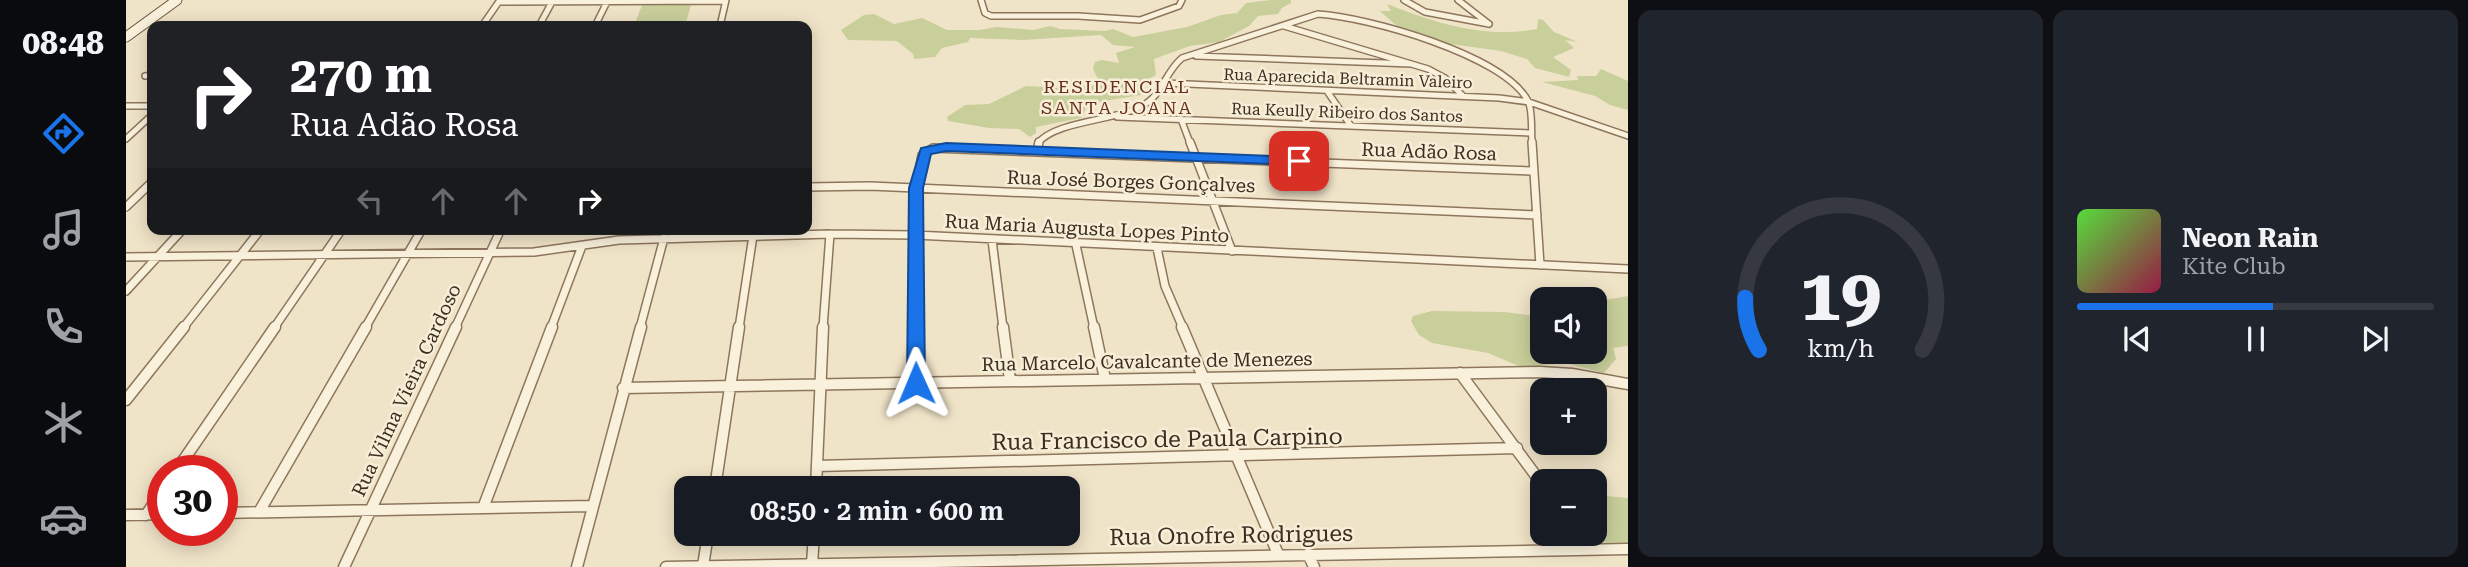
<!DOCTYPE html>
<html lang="pt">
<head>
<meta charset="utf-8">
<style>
  :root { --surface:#171b24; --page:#20242c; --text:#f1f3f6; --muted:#9ea1a6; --line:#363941; --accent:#1a73e8 }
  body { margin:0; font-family:"Roboto Serif",serif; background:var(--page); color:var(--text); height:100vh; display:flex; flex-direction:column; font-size:26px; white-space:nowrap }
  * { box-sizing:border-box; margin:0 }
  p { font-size:23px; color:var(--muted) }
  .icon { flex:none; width:38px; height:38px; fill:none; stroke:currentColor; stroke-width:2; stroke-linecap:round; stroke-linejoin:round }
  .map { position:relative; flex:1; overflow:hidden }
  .details { display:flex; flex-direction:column; gap:10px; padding:10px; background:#0d0f14; width:840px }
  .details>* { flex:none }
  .hud { position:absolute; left:21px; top:21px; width:665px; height:214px; border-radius:14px; box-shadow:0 4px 18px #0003; background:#202124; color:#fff; overflow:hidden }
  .fabs { position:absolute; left:1404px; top:287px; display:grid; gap:14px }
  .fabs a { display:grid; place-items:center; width:77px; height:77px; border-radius:14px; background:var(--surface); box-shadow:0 4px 18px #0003; font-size:35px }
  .speed { position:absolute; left:21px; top:455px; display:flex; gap:14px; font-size:35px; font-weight:700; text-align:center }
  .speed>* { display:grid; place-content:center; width:91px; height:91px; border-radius:50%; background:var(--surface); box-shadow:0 4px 18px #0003; line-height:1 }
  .speed .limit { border:10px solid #d22; background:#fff; color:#111 }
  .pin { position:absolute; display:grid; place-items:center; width:60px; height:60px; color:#fff; margin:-30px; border-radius:14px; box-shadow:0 4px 10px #0006 }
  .me { position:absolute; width:77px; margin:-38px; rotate:359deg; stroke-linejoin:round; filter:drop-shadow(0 0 5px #0008) }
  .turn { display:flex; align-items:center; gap:24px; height:147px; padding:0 28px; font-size:32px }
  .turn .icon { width:91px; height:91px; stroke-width:2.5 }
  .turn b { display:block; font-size:49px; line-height:60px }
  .lanes { display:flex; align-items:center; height:66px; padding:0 28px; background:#0003; justify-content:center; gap:35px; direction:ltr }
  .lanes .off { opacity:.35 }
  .details .widget { flex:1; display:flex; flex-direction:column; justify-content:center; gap:10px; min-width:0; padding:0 24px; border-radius:14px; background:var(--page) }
  .details .dial { align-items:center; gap:0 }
  .dial svg { height:182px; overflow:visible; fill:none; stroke:var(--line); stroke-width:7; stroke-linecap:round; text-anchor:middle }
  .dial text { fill:var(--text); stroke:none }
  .song { display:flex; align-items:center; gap:21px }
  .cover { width:84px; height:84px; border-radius:10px; background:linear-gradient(135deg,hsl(110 70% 55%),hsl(340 70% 35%)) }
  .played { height:7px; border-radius:4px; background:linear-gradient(90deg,var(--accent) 55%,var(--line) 55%) }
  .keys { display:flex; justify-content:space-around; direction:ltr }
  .details .tiles { flex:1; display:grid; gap:10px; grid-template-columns:repeat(2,1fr) }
  .trip { position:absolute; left:548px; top:476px; width:406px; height:70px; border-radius:14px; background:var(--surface); box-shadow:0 4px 18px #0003; font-weight:600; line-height:70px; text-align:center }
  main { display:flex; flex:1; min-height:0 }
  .tab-bar { display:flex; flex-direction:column; width:126px; justify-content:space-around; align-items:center; background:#090b0e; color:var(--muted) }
  .tab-bar .icon { width:49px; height:49px }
  .tab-bar .selected { color:var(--accent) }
  .tab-bar b { font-size:32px; color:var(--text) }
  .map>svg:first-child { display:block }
  .green { fill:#c9cf9b }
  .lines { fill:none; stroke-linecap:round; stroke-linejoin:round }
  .street-far2-casing { stroke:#8d765c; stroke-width:8 }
  .street-far1-casing { stroke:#8d765c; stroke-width:10 }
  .street-casing { stroke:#8d765c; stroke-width:13 }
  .secondary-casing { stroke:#6f573f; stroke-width:11 }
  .street-far2 { stroke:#faf1dc; stroke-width:5 }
  .street-far1 { stroke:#faf1dc; stroke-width:7 }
  .street { stroke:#faf1dc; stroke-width:10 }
  .secondary { stroke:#faf1dc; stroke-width:9 }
  .route { fill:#1a73e8; stroke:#114b97; stroke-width:2 }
  .labels { text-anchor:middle; stroke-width:5; stroke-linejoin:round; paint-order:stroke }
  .far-street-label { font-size:16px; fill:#3d2e20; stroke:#f7eed8 }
  .far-neighbourhood-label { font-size:18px; letter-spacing:2px; fill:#6b2e1e; stroke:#f7eed8 }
  .street-label { font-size:19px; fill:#3d2e20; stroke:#f7eed8 }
  .near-street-label { font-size:23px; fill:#3d2e20; stroke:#f7eed8 }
</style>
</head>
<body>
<main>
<nav class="tab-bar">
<b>08:48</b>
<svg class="icon selected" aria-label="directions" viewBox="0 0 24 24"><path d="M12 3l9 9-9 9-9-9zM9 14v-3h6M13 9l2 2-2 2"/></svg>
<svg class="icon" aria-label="music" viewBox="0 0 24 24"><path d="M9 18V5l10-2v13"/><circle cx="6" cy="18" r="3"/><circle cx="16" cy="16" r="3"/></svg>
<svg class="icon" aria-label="phone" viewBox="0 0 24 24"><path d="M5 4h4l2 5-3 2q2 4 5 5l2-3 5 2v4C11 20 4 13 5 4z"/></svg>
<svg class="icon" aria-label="climate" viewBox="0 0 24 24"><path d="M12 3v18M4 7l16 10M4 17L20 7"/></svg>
<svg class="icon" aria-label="car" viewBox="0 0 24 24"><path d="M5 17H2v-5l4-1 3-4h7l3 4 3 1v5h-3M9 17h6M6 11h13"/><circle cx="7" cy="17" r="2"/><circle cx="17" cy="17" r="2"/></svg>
</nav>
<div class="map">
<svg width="1502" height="567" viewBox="0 0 1502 567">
  <rect width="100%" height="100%" fill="#f0e4c8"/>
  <!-- green -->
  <path class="green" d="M 1145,0 L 1165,0 L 1165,3 L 1156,8 L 1152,14 L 1132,16 L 1123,26 L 1093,42 L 1064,46 L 1028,59 L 1030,75 L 1017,82 L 1019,91 L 1015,95 L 966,103 L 961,106 L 955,118 L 910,127 L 910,133 L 904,137 L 893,129 L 863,128 L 822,121 L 821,117 L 839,105 L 863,104 L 900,86 L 933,88 L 971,85 L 972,79 L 967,69 L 969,62 L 976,60 L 993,63 L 990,53 L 1009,47 L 987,45 L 975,35 L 897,40 L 844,38 L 842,42 L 816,48 L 809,57 L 788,59 L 787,54 L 771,41 L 722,40 L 715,30 L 738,15 L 748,14 L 768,24 L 796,18 L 821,30 L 853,30 L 871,27 L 907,30 L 924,26 L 934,29 L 979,31 L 987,29 L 1007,37 L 1061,27 L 1095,15 L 1111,13 L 1120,3 Z
    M 1261,4 C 1310,23 1358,39 1411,29 L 1412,19 L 1417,20 L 1428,32 L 1452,42 L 1439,40 L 1448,48 L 1427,57 L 1445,70 L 1443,77 L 1409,68 L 1401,59 L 1375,51 L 1317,43 L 1274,29 L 1254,11 L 1265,11 Z
    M 516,5 L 565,5 L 559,26 L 508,26 Z
    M 1475,69 L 1502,81 L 1502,110 L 1484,105 L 1469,96 L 1416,82 L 1452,80 L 1451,76 L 1470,76 Z
    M 1502,296 L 1502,346 L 1487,348 L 1490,359 L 1478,373 L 1440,363 L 1395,367 L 1362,353 L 1306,343 L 1293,335 L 1285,321 L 1287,316 L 1306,311 L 1379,312 L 1416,317 L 1416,352 L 1468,352 L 1468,327 L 1472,327 L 1470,306 L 1478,300 Z
    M 1468,495 L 1502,498 L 1502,543 L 1463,542 L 1458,534 L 1468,534 Z"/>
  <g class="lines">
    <defs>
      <path id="street-far2" d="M 855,0 L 859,13 L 865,16 L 952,16 L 1014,20 L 1053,6 L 1056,0
        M 1278,0 L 1299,12 L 1363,24
        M 1332,0 L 1363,24
        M 373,2 L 599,1
        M 356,26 L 374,0
        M 413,26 L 426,2
        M 469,26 L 482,0
        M 594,26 L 600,0
        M 1158,26 L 1302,69 L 1319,78 L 1337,96
        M 1070,56 L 1285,64
        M 19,76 L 26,75
        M 1039,83 L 1373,98 L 1403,102 L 1502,136
        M 1201,91 L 1225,126
        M 0,106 L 26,106
        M 991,117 L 1404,133
        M 1055,119 L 1064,143
        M 0,139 L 26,115
        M 912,143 C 930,121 987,121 1014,107 C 1037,96 1038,73 1056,58 L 1192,14 C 1241,17 1378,55 1402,101 C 1407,111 1405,132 1406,143"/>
      <path id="street-far1" d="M 1064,142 L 1106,251
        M 1406,142 L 1414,265
        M 911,151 L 913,142
        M 681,187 L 744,186 L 1411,215
        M 0,207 L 26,182
        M 866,240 L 877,328
        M 950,245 L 968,328
        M 1031,248 L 1039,286 L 1057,328
        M 0,257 L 408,252 L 493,240 L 704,234 L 789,235 L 1502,269
        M 0,291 L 57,229
        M 57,328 L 135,229
        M 148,328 L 216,229
        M 239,328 L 296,229
        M 329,328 L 375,229
        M 425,328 L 456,246
        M 514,328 L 538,238
        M 613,328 L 628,229
        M 697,328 L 704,234
        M 790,328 L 790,188 L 796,155 L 807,148 L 1406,171"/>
      <path id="street" d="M 790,327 L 790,383
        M 877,327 L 884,380
        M 968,327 L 979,379
        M 1056,327 L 1152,554
        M 1334,373 L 1416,484
        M 497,388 L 1414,372 L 1446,374 L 1502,384
        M 0,400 L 58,327
        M 691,466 L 1391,448
        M 50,471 L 149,327
        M 589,488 L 613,327
        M 690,488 L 697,327
        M 357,508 L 426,327
        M 133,512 L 240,327
        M 96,513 L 467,506
        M 0,515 L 37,514
        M 20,515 L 37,490
        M 1451,534 L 1462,549
        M 1182,554 L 1188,567
        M 686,564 L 688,534
        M 577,566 L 582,534
        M 218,567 L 330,327
        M 451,567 L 515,327
        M 540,567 L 1502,549"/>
      <path id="secondary" d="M 0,37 L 51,0"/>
    </defs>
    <!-- street-far2 casing -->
    <use href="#street-far2" class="street-far2-casing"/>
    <!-- street-far1 casing -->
    <use href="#street-far1" class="street-far1-casing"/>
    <!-- street casing -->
    <use href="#street" class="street-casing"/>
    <!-- secondary casing -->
    <use href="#secondary" class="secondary-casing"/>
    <!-- street-far2 -->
    <use href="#street-far2" class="street-far2"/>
    <!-- street-far1 -->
    <use href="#street-far1" class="street-far1"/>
    <!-- street -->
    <use href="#street" class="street"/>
    <!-- secondary -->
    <use href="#secondary" class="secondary"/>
  </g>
  <!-- route -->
  <path class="route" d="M 820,143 L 1173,157 L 1179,161 L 1173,165 L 820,151 L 805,154 L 797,188 L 799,383 L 797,388 L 784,388 L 781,383 L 783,188 L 795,148 Z"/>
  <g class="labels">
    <!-- far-street labels -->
    <g class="far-street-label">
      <text transform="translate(1222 78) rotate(2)" y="6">Rua Aparecida Beltramin Valeiro</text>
      <text transform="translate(1221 112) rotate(2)" y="6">Rua Keully Ribeiro dos Santos</text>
    </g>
    <!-- far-neighbourhood labels -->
    <g class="far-neighbourhood-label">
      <text x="991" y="93">RESIDENCIAL<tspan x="991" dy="21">SANTA JOANA</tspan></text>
    </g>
    <!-- street labels -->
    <g class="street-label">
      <text transform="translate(1303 151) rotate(2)" y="7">Rua Adão Rosa</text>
      <text transform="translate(1005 181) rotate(2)" y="7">Rua José Borges Gonçalves</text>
      <text transform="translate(961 228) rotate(3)" y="7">Rua Maria Augusta Lopes Pinto</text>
      <text transform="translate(1021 361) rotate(-1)" y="7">Rua Marcelo Cavalcante de Menezes</text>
      <text transform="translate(280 390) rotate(-65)" y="7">Rua Vilma Vieira Cardoso</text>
    </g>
    <!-- near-street labels -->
    <g class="near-street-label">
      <text transform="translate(1041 439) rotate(-1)" y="8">Rua Francisco de Paula Carpino</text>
      <text transform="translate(1105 535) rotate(-1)" y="8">Rua Onofre Rodrigues</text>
    </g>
  </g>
</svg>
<div class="fabs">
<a><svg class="icon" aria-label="sound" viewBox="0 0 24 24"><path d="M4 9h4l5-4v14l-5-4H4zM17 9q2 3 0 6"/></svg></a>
<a>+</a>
<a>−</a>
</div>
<div class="speed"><div class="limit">30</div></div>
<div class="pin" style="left:1173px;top:161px;background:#d93025"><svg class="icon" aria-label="arrive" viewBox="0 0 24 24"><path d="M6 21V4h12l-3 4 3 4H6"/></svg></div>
<svg class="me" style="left:790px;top:383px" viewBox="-20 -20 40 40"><path d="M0-17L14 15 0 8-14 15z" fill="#1a73e8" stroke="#fff" stroke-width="4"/></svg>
<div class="trip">08:50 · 2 min · 600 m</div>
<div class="hud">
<div class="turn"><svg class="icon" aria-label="right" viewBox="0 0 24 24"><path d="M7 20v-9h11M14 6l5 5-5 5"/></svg><div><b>270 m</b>Rua Adão Rosa</div></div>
<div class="lanes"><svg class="icon off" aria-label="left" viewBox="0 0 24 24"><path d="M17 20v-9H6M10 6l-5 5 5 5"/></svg><svg class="icon off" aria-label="ahead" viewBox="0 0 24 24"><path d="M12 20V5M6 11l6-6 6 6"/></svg><svg class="icon off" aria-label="ahead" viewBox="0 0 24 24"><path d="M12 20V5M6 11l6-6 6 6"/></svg><svg class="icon" aria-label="right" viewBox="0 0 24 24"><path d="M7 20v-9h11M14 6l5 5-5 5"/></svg></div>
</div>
</div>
<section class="details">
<div class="tiles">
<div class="widget dial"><svg viewBox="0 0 100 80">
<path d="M14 69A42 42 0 1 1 86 69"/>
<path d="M14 69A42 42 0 0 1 8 46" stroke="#1a73e8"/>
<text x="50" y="56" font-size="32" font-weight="700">19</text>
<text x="50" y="72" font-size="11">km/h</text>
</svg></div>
<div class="widget">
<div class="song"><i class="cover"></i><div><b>Neon Rain</b><p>Kite Club</p></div></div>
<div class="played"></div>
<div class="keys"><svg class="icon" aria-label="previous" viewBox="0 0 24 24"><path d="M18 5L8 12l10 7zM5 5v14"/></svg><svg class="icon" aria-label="pause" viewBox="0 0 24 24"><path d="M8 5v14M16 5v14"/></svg><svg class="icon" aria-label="next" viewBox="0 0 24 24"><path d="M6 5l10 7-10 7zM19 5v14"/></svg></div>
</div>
</div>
</section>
</main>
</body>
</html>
